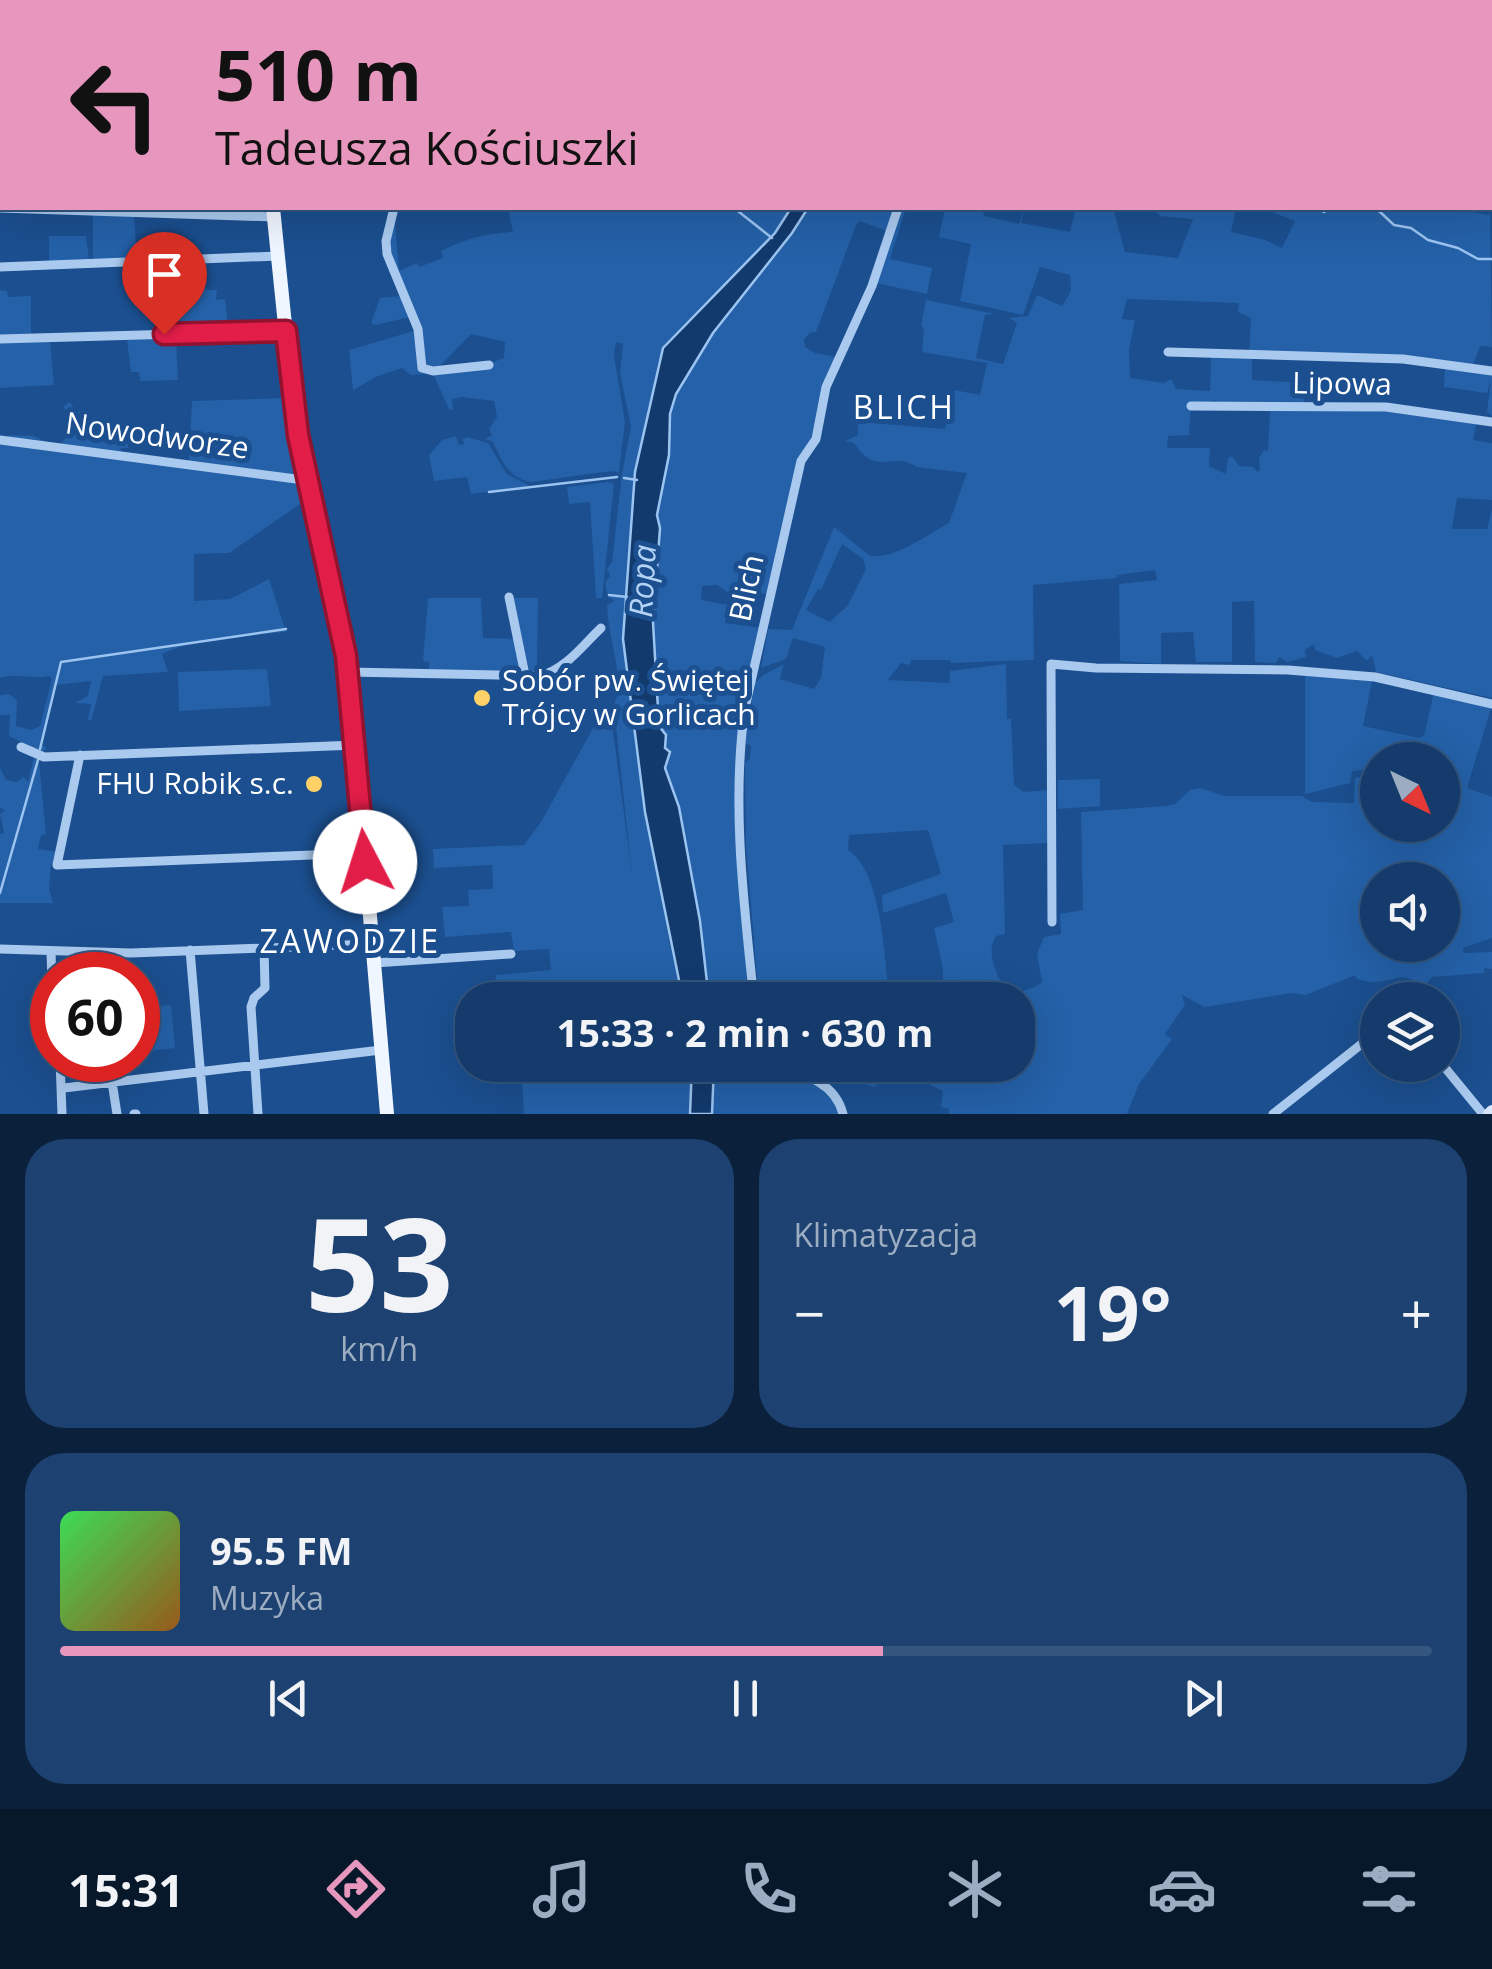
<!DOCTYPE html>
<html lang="pl">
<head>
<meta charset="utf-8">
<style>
  :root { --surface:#143b6b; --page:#1d4271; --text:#f1f3f6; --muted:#9dadc1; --line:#33557e; --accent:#e797bd }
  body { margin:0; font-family:"Open Sans",sans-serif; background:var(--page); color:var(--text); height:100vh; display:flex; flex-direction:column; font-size:38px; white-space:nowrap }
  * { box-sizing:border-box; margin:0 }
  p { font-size:32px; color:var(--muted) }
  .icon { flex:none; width:55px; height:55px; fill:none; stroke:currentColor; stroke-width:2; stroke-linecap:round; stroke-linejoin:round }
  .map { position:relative; height:1114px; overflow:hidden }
  .panel { display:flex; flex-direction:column; gap:25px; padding:25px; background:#0b203b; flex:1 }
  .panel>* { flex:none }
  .banner { position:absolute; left:0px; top:0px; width:1492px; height:210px; box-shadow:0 10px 40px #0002,0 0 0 2px var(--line); background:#e797bd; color:#111; overflow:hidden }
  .needle { width:65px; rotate:137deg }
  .controls { position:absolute; left:1360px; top:742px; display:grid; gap:20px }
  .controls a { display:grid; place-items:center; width:100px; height:100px; border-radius:50%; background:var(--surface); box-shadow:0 10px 40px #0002,0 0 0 2px var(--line); font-size:50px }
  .speed { position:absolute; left:30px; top:952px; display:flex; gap:20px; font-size:50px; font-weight:700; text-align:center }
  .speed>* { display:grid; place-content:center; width:130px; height:130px; border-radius:50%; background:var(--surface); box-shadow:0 10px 40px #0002,0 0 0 2px var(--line); line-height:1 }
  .speed .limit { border:15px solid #d22; background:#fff; color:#111 }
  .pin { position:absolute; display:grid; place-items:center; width:85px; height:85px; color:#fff; margin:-102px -42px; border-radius:50% 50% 50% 0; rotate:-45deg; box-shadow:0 0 10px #0007 }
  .pin .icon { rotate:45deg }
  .me { position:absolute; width:110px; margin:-55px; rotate:355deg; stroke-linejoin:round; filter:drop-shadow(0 0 8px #0008) }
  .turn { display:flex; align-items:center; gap:35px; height:210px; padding:0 50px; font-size:45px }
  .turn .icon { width:130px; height:130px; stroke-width:2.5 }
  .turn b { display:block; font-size:70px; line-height:85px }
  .big { font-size:75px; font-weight:700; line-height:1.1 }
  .panel .card { flex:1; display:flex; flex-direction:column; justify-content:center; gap:15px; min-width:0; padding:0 35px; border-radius:40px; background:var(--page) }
  .panel .dial { align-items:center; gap:0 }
  .dial b { font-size:130px; line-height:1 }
  .song { display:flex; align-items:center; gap:30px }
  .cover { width:120px; height:120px; border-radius:15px; background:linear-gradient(135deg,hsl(130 70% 55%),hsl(30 70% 35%)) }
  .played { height:10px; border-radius:5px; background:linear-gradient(90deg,var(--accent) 60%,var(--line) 60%) }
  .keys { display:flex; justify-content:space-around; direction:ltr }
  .heat { display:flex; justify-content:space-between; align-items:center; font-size:55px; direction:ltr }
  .panel .tiles { flex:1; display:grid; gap:25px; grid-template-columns:1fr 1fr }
  .card:last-child { grid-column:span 2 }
  .trip { position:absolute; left:455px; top:982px; width:580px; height:100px; border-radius:40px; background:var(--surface); box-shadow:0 10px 40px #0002,0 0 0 2px var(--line); font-weight:700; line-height:100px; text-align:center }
  .tabs { display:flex; height:160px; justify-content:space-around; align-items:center; background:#08182b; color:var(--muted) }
  .tabs .icon { width:70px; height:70px }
  .tabs .current { color:var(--accent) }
  .tabs b { font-size:45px; color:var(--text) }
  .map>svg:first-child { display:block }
  .green { fill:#2461a8; fill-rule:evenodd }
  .water { fill:#123a6d; stroke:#9cc4f0; stroke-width:2.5 }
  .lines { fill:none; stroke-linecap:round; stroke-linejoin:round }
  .stream { stroke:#9cc4f0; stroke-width:2.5 }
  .street { stroke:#a9c9ee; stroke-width:9 }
  .secondary { stroke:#d6e6fa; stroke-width:12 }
  .primary { stroke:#f0f6ff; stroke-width:14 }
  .route-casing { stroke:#92132f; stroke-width:25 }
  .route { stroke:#e11d48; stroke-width:18 }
  .poi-dot { fill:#ffd166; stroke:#1b4f8f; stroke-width:4 }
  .labels { text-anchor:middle; stroke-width:10; stroke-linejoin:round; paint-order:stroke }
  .street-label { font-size:30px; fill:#fff; stroke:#1b4f8f }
  .poi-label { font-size:30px; fill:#fff; stroke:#1b4f8f; text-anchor:start }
  .neighbourhood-label { font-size:32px; letter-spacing:2.5px; fill:#fff; stroke:#1b4f8f }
  .water-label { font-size:32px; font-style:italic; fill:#b5d3f5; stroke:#1b4f8f }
</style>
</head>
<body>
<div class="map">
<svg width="1492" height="1114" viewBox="0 0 1492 1114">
  <rect width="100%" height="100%" fill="#1b4f8f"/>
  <!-- green -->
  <path class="green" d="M 508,208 L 791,208 L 775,233 L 663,348 L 635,472 L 623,639 L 637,749 L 669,941 L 683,1000 L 472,1000 L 472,1017 L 470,998 L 497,995 L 496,975 L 551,970 L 549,949 L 514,951 L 511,932 L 445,937 L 442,907 L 469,906 L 468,890 L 493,889 L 492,865 L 434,868 L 433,849 L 524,845 L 541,822 L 597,721 L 612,723 L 632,874 L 614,709 C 614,699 619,697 619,686 C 617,657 608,632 607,605 L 615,601 L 608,597 L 605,583 L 610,576 L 607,569 L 612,562 L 622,474 L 631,427 L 620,373 L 623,344 L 616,342 L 614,355 L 625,422 L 619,473 L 612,471 L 531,482 C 508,478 502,461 493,442 L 485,439 L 492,435 L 489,429 L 497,417 L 494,401 L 462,397 L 452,399 L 453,410 L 449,409 L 434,376 L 435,372 L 493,365 L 493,362 L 504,358 L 505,342 L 471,334 L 441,365 L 435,368 L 424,365 L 421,335 L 389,253 L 394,213 L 399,271 L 417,263 L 419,267 L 443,258 L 441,251 C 464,239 487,233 513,232 Z
    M 808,208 L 895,208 L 889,232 L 860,221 L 856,225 L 816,332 L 810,333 L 804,339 L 805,347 L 815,353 L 836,357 C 820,388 821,438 797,458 L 800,461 L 771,595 L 733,589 L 729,593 L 717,585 L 702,586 L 701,600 L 729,605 L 725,623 L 762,628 L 740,743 L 751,1000 L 709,1000 C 700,921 687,842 665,767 L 669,759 L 659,727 L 654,627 L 660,528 L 657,515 L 666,468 L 670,414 L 676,394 L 713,333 L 792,233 Z
    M 902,208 L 906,208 L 890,259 L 932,268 L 927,294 L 876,283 Z
    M 940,208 L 983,211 L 984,216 L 1019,224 L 1024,208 L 1021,223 L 1070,232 L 1076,208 L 1113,208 L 1125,252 L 1178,258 L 1193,219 L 1160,216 L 1153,208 L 1236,208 L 1231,232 L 1265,240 L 1282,248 L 1295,221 L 1262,208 L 1442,208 L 1490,215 L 1492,347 L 1480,346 L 1473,365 L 1249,355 L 1251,318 L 1238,312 L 1239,303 L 1127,299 L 1122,319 L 1135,320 L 1129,350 L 1130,378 L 1164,383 L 1171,379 L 1176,389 L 1210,391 L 1211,357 L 1252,358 L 1252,380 L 1303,383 L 1304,407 L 1217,403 L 1213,399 L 1212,404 L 1191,405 L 1189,435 L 1168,436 L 1167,448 L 1210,448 L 1209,466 L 1226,474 L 1228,458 L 1232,456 L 1239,466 L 1253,467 L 1257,472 L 1260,470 L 1259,458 L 1264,450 L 1268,451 L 1270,411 L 1398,411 L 1477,421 L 1473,440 L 1492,443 L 1492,500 L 1457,498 L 1452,529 L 1487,529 L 1492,509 L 1492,698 L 1376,672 L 1372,655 L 1367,661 L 1357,651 L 1337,658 L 1315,650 L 1314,644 L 1305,650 L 1306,657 L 1288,662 L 1279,657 L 1276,663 L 1255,662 L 1254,601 L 1232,602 L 1232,662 L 1196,662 L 1193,632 L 1161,633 L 1161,664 L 1120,661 L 1119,584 L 1157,580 L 1155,570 L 1117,575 L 1116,578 L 1033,585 L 1034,660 L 951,663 L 950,660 L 911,660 L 910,665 L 901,663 L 888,680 L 949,683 L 950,671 L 1006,664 L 1007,719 L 1011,719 L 1014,785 L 1024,792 L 1048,790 L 1049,843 L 1003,845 L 1005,934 L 996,936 C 986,952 995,970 1003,986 C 1016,995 1030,991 1042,982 L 1037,954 L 1044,937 L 1061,934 L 1060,914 L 1083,910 L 1081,812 L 1166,806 L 1175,804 L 1190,790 L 1200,788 L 1225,796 L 1302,796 L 1312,802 L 1354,803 L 1355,778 L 1375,774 L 1376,768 L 1352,771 L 1350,783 L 1305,794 L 1305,673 L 1372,681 L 1363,726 L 1420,738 L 1424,736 L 1434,692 L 1492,705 L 1467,788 L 1492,797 L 1492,938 L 1463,948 L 1464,953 L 1492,952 L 1492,969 L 1484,968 L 1484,973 L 1432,977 L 1421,990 C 1407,967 1395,982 1374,982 C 1369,982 1363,980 1357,979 L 1355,975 L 1306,995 L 1292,993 L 1204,1007 L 1182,995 L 1185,1005 L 1165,1034 L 1172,1039 L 1139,1084 L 1127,1114 L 949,1114 L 949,1109 L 941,1107 L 943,1091 L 930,1085 L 933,1071 L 925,1065 L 1018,1065 L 1018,1000 L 962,1000 L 966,986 L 957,980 L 952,984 L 954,1000 L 943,1000 L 943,969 L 934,928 L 954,922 L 946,893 L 883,913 L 882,895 L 941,874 L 928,830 L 849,835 L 848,850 C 883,872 884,961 890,1000 L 759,1000 L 746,845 L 745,763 L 750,759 L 751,746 L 745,743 L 755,683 L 763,675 L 784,664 L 780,679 L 814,689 L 821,678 L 825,647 L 793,638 L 786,659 L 761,668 L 768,629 L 792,630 L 834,527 L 870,556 C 896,559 926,535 949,523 L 967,473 L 917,467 C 892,450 877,478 854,443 L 845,441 L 858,435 L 858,422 L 945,429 L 954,390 L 980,395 L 987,363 L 922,352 L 924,328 L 921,326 L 926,300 L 995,314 L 985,315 L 976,358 L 1003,364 L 1017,323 L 1009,318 L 1028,316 L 1037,295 L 1062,306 L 1071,291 L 1070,275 L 1040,267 L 1023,315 L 960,301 L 971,244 L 939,237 L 945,209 ZM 842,544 L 863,559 L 866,569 L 848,605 L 830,622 L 806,610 L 818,589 L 821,590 ZM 1378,760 L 1442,760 L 1442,825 L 1378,825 ZM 1378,880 L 1442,880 L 1442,945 L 1378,945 Z
    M 93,212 L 134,214 L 137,259 L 96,260 L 93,258 Z
    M 49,236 L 86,236 L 89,259 L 49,262 Z
    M 202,285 L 208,290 L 217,290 L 216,300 L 225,299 L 228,325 L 232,330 L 168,333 L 165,292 L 190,291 L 191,287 Z
    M 0,290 L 7,291 L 8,297 L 31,296 L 31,337 L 0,338 Z
    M 401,296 L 410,317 L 375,325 L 371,323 L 380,298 Z
    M 417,330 L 425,374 L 411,375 L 402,368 L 378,376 L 353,390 L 349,350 Z
    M 176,337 L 178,380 L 140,381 L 139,372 L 131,372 L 127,340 Z
    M 50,340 L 54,385 L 0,388 L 0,341 Z
    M 1445,365 L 1492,373 L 1492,416 L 1487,412 L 1491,379 L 1487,393 L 1444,387 Z
    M 287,398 L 299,473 L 294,475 L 189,460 L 192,401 Z
    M 70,402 L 76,412 L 84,411 L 81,421 L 98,430 L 101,441 L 105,442 L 107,436 L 104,430 L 107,424 L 119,427 L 127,423 L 128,448 L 121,448 L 120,454 L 301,481 L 306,500 L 229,553 L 194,554 L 194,601 L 230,599 L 269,579 L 286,632 C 244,636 200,636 162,654 L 168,672 L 103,676 L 91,721 L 88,720 L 91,704 L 75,703 L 88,696 L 91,681 L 56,685 L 42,744 L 46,748 L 42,753 L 9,736 L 10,715 L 0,715 L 0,695 L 9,694 L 17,700 L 16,726 L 31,730 L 40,726 L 52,679 L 50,676 C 31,680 17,673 0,678 L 0,442 L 9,435 L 34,436 L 57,447 L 68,436 L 70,416 L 63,407 Z
    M 456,436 L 459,445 L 464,444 L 463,439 L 467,437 L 488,443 L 507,474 L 530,486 L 471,494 L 467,477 L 434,481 L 429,455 L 442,440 Z
    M 608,482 L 614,484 L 602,598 L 596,598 L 590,502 L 569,504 L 567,487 Z
    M 428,598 L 481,598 L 483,638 L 514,639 L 521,667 L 513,672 L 429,670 L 429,662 L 423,661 Z
    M 513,598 L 538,598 L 537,669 L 540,673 L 529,671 Z
    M 267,669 L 271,706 L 179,711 L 178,672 Z
    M 34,757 L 39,762 L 46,834 L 41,835 L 38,849 L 57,852 L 55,863 L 51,864 L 49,889 L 53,903 L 0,903 L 0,834 L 4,833 L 0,814 L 5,811 L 0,807 L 0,768 L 6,780 L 16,782 L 24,777 L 28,782 Z
    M 1100,779 L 1100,806 L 1058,809 L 1058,780 Z
    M 171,1005 L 175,1048 L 138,1052 L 138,1008 Z
    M 489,1065 L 692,1065 L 691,1106 L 687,1107 L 691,1108 L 690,1114 L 524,1114 L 522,1082 L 489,1081 Z
    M 714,1065 L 753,1065 L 743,1074 L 750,1080 L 761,1067 L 805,1079 L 830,1093 L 840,1114 L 712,1114 Z
    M 800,1065 L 891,1065 L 887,1076 L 874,1087 Z"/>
  <!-- water -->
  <path class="water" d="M 791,208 L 808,208 L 792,233 L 713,333 L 676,394 L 670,414 L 669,455 L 657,515 L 660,528 L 653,622 L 659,726 L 666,735 L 665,748 L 670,752 L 665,768 L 679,807 L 700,921 L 709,1000 L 683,1000 L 645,812 L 623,639 L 635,472 L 663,348 L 775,233 Z
    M 692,1065 L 714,1065 L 712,1114 L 690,1114 Z"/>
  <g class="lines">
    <!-- stream -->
    <path class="stream" d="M 415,2 L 415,0
      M 734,208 L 772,238
      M 1318,208 L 1324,212 L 1330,208
      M 1358,208 L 1379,211 L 1394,225 L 1411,228 L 1428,240 L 1458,248 L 1478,259 L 1492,259
      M 624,478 L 637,480
      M 489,492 L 617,477
      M 609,595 L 627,597
      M 40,749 L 61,662 L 286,629
      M 0,893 L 38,760"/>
    <!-- street -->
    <path class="street" d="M 988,2 L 989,0
      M 0,38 L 2,38
      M 0,85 L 2,85
      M 1490,124 L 1492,124
      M 0,143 L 2,144
      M 0,208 L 274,217
      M 394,208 L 386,241 L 387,254 L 418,329 L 422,368 L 433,371 L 489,365
      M 0,267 L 278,256
      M 0,339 L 285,331
      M 1168,352 L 1403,359 L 1492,371
      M 1191,406 L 1386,407 L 1492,422
      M 0,440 L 296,479 L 307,477
      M 509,597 L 525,675
      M 349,672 L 540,676 C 566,669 582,646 601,628
      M 21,747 L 44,757 L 356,745
      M 80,755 L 57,865 L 364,853
      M 1052,922 L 1051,664 L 1096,668 L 1288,670 L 1375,677 L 1492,704
      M 0,949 L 131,953 L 372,944
      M 190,950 L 204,1114
      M 51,951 L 52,987
      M 374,963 L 511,954
      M 754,1000 C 744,905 731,803 745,708 L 801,461 L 816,439 L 826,387 L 872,286 L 898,208
      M 60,1060 L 62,1114
      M 1442,1064 L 1483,1114
      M 770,1065 C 800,1074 834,1079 843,1114
      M 112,1082 L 117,1114
      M 64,1088 L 381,1050
      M 134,1114 L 136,1114
      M 258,1114 L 251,1007 L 254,998 L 265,988 L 264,947
      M 1273,1114 L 1378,1031"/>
    <!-- secondary -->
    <path class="secondary" d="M 1489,1114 L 1492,1111"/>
    <!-- primary -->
    <path class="primary" d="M 253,0 L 253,2
      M 273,208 L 293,403 L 349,672 L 387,1114"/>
  </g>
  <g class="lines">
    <defs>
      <path id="route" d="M 164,334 L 286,331 L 298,435 L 346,656 L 365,862"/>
    </defs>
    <!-- route casing -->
    <use href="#route" class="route-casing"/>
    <!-- route -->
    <use href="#route" class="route"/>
  </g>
  <!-- markers -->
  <g class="poi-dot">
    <circle cx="482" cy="698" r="10"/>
    <circle cx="314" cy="784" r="10"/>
  </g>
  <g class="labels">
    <!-- street labels -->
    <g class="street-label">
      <text transform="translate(1342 384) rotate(1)" y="10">Lipowa</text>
      <text transform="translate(157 436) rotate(8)" y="10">Nowodworze</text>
      <text transform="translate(747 588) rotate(-78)" y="10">Blich</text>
    </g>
    <!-- poi labels -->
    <g class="poi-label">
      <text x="502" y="691">Sobór pw. Świętej<tspan x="502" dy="34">Trójcy w Gorlicach</tspan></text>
      <text x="294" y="794" text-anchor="end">FHU Robik s.c.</text>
    </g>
    <!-- neighbourhood labels -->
    <g class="neighbourhood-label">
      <text x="904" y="419">BLICH</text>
      <text x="350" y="953">ZAWODZIE</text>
    </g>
    <!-- water labels -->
    <g class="water-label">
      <text transform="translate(643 581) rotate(-87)" y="11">Ropa</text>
    </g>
  </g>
</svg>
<div class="controls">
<a><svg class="needle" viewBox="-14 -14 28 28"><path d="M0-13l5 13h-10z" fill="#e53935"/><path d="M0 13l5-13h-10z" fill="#9dadc1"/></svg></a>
<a><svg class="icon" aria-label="sound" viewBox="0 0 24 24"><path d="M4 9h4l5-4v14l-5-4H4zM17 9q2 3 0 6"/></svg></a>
<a><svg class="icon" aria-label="layers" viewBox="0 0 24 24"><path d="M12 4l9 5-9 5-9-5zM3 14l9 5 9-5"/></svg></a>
</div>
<div class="speed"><div class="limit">60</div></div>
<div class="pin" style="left:164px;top:334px;background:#d93025"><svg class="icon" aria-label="arrive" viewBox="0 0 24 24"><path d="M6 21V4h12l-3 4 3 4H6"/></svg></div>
<svg class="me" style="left:365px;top:862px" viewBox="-20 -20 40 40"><circle r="19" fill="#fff"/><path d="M0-13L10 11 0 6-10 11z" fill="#e11d48"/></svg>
<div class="trip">15:33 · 2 min · 630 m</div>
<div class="banner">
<div class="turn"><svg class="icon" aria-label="left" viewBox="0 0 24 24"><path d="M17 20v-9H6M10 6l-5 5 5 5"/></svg><div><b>510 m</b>Tadeusza Kościuszki</div></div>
</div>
</div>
<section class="panel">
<div class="tiles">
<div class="card dial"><b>53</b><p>km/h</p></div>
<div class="card"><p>Klimatyzacja</p>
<div class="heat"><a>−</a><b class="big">19°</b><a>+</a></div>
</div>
<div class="card">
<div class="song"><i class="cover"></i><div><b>95.5 FM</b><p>Muzyka</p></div></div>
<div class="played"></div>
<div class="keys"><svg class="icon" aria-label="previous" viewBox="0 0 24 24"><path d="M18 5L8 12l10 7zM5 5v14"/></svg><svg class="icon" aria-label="pause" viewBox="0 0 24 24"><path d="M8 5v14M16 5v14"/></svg><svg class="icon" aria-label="next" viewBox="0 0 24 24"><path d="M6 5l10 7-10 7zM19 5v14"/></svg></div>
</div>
</div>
</section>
<nav class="tabs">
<b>15:31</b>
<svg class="icon current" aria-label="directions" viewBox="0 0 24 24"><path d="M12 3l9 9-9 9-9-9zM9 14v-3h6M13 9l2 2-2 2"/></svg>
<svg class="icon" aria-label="music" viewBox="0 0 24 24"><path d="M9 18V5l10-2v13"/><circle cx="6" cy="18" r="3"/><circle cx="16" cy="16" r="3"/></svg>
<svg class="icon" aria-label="phone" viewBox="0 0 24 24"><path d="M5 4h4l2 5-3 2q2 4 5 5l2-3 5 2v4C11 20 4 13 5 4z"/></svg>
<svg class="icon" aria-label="climate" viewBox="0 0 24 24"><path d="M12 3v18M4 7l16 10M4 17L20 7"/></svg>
<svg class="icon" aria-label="car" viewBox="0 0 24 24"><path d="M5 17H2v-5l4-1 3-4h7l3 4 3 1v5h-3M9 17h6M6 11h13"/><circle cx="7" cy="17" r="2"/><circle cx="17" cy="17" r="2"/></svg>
<svg class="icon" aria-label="filters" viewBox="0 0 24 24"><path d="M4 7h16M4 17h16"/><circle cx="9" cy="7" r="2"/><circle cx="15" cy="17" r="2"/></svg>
</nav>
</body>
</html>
